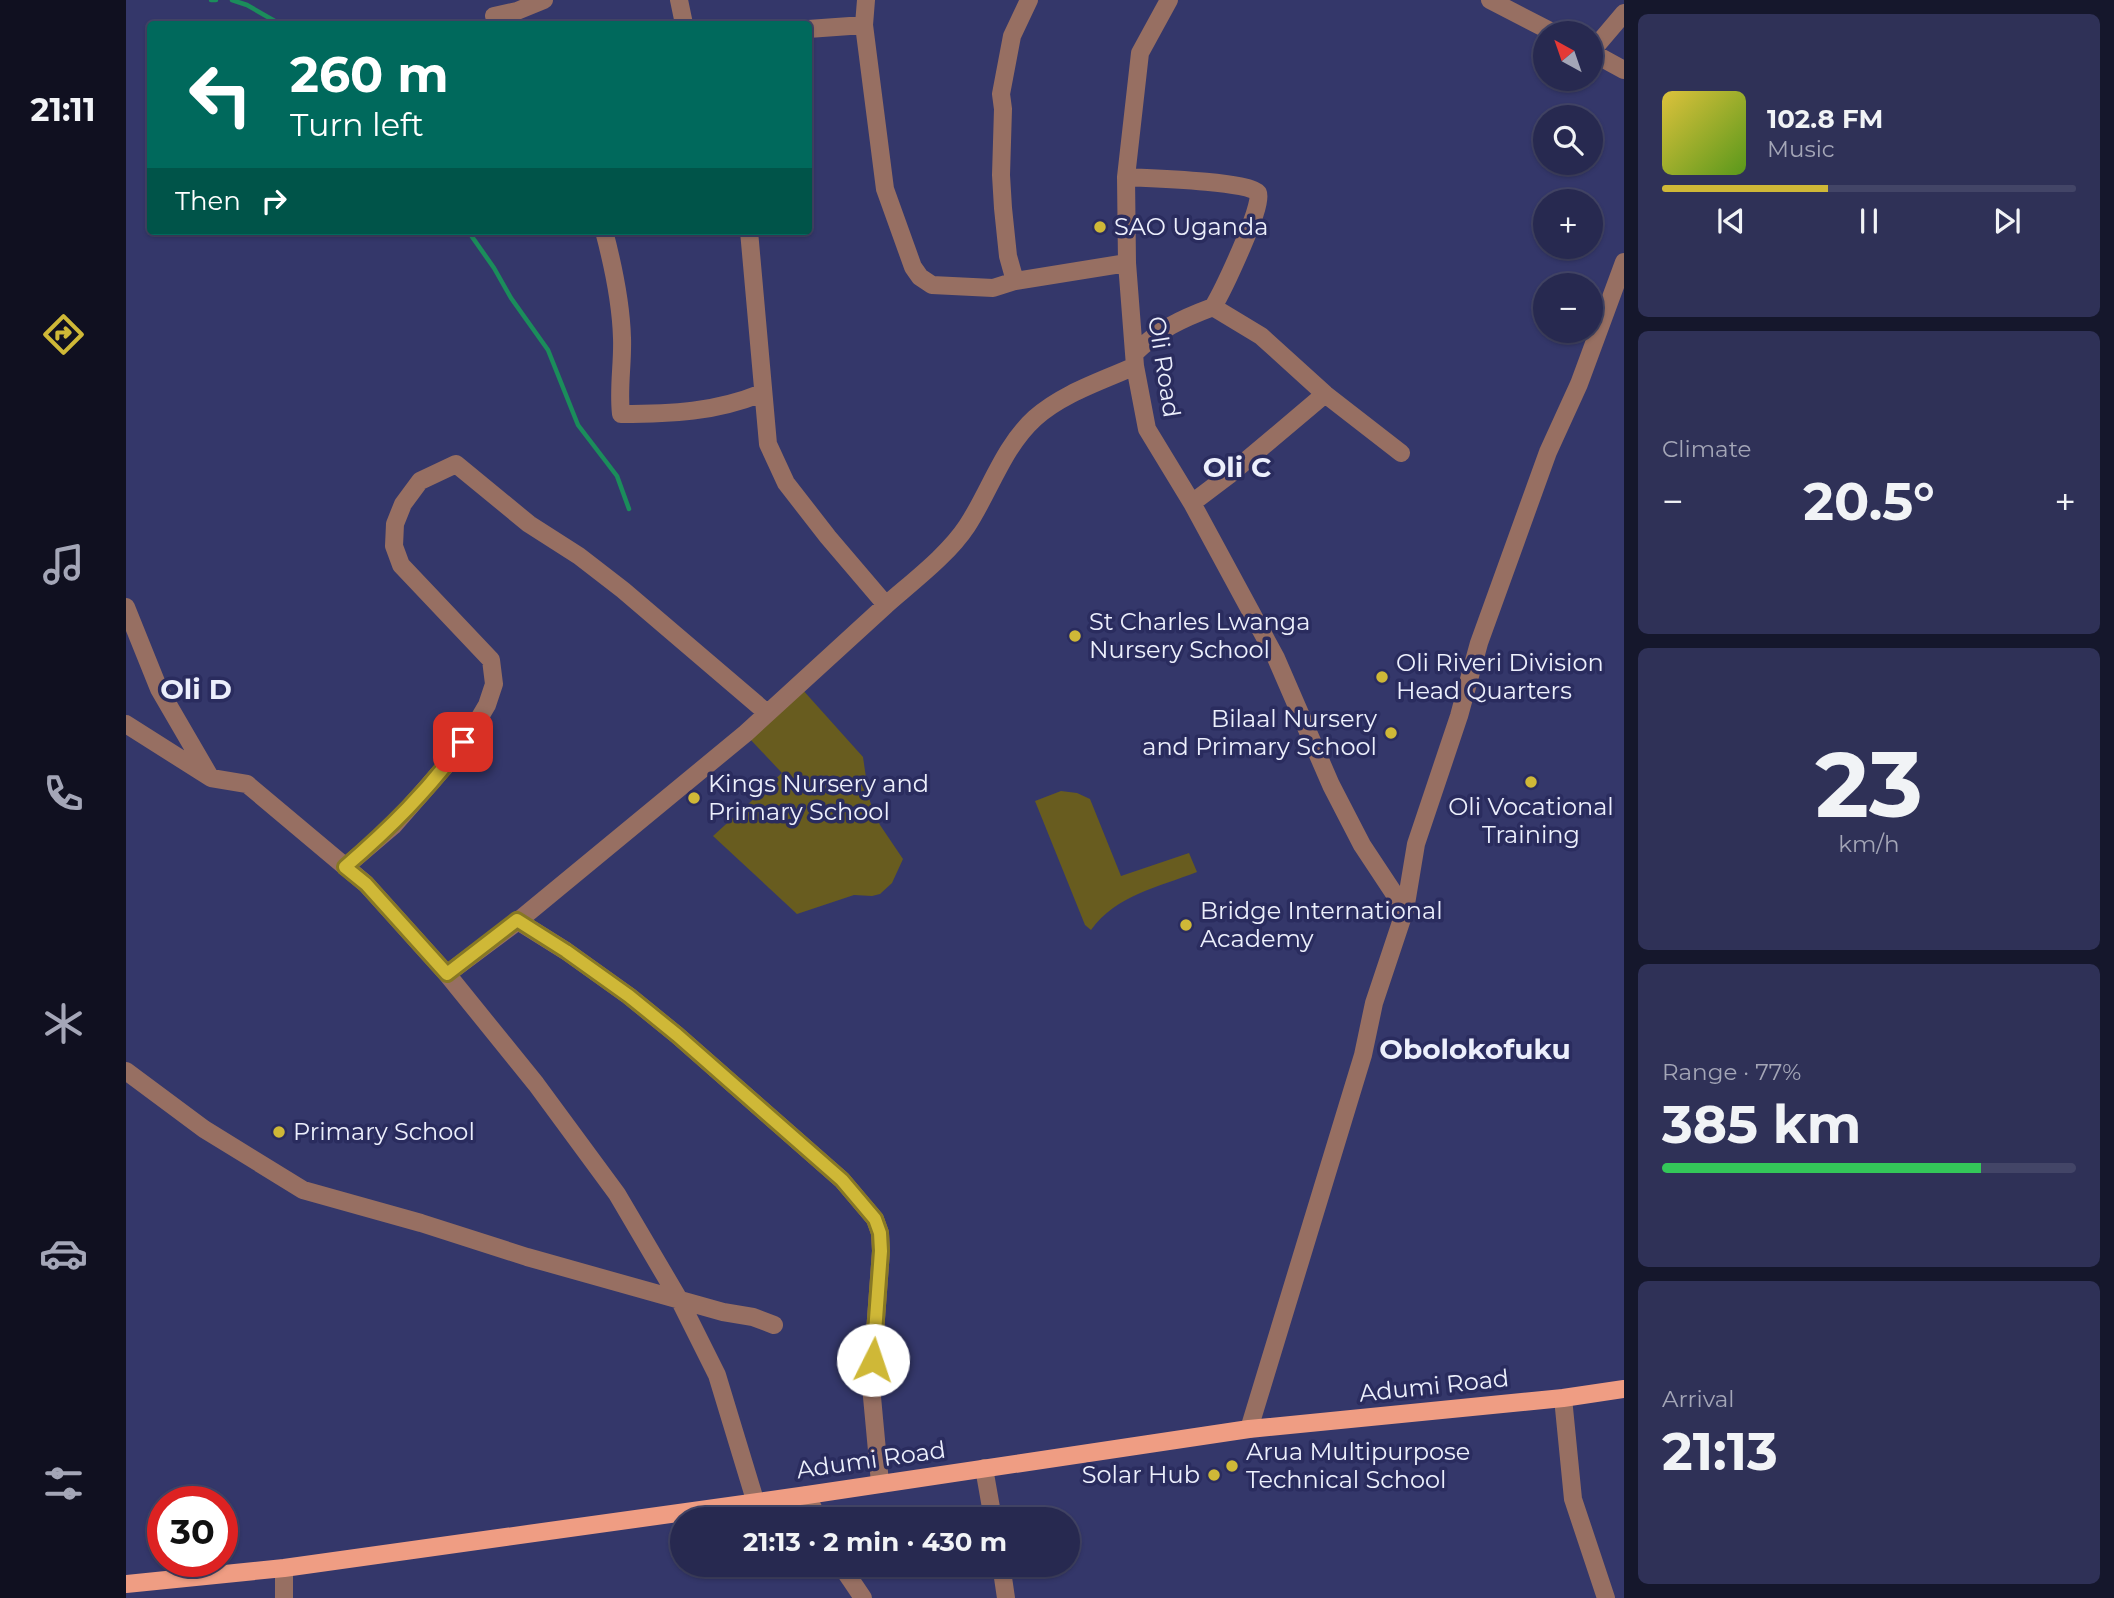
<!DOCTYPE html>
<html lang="en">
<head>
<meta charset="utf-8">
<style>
  :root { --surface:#272950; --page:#2f3157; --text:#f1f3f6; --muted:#a4a6b7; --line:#434567; --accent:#cfb837 }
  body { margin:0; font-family:Montserrat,sans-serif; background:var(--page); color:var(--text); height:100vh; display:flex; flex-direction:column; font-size:26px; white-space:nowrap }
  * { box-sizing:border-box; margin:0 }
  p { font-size:23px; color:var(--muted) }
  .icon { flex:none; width:38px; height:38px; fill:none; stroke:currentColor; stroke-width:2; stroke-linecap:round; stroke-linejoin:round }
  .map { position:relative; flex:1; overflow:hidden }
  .sheet { display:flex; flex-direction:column; gap:14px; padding:14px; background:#15172c; width:490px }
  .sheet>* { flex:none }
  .guide { position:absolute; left:21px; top:21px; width:665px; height:214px; border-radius:7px; box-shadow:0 2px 5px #0004,0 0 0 2px var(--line); background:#00695c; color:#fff; overflow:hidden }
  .needle { width:46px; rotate:320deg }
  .controls { position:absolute; left:1407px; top:21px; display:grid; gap:14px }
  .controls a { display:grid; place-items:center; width:70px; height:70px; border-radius:50%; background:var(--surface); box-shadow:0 2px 5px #0004,0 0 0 2px var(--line); font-size:35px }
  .speed { position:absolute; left:21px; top:1486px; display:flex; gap:14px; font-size:35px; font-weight:700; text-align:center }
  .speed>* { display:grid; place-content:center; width:91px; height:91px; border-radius:50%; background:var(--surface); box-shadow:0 2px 5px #0004,0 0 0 2px var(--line); line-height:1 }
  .speed .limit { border:10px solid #d22; background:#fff; color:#111 }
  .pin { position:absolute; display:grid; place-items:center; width:60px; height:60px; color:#fff; margin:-30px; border-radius:14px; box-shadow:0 4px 10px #0006 }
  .me { position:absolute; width:77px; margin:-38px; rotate:4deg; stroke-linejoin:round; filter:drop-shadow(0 0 5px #0008) }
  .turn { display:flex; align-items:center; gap:24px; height:147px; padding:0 28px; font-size:32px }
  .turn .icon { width:91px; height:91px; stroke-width:2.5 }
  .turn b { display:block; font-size:49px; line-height:60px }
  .then { display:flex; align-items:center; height:66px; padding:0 28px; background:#0003; gap:14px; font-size:26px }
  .big { font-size:52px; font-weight:700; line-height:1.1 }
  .sheet .tile { flex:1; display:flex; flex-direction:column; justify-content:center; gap:10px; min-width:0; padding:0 24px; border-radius:10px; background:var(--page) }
  .sheet .dial { align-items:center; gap:0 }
  .dial b { font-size:91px; line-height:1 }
  .song { display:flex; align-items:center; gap:21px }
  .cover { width:84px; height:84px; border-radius:10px; background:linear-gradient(135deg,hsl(50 70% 55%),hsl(90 70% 35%)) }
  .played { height:7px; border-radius:4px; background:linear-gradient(90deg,var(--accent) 40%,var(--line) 40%) }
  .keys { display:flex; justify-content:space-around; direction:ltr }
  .heat { display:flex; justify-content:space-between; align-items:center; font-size:38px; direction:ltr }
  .charge { height:10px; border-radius:5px; background:linear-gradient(90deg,#34c759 77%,var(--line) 0) }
  .trip { position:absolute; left:544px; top:1507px; width:410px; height:70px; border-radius:35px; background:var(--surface); box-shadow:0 2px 5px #0004,0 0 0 2px var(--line); font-weight:700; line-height:70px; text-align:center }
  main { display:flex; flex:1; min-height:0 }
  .tabs { display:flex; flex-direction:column; width:126px; justify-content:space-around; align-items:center; background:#101020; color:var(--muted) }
  .tabs .icon { width:49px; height:49px }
  .tabs .selected { color:var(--accent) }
  .tabs b { font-size:32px; color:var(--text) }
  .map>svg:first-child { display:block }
  .green { fill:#685c1f }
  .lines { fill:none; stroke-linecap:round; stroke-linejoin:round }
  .stream { stroke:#1b8d5b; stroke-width:4.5 }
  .minor { stroke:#976f62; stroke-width:18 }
  .major { stroke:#ef9d83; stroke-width:18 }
  .route-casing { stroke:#877824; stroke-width:18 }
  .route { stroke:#cfb837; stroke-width:12 }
  .poi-dot { fill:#cfb837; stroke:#2a2c5e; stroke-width:2.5 }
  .labels { text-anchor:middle; stroke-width:7; stroke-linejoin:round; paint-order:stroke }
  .poi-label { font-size:24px; fill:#eceffc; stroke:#2a2c5e; text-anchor:start }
  .street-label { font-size:24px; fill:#eceffc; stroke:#2a2c5e }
  .quarter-label { font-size:28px; font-weight:bold; fill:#eceffc; stroke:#2a2c5e }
</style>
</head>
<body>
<main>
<nav class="tabs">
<b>21:11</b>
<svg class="icon selected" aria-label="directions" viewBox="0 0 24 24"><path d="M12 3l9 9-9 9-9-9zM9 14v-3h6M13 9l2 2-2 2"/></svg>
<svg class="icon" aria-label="music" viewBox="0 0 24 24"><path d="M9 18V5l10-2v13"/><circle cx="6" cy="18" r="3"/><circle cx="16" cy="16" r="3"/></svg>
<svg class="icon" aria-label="phone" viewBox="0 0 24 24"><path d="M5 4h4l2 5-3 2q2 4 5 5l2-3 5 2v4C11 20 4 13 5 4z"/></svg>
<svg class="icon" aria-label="climate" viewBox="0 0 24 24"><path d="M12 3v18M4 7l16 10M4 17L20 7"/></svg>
<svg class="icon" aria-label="car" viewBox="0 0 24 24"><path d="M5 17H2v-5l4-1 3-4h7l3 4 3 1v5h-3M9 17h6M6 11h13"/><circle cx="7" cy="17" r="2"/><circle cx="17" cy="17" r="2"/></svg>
<svg class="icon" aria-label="filters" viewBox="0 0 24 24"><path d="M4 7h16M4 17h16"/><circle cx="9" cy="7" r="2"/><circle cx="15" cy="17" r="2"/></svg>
</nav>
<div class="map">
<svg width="1498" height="1598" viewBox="0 0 1498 1598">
  <rect width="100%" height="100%" fill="#34376a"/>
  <!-- green -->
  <path class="green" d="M 676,689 L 737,757 L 743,798 L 748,813 L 754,825 L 777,859 L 766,883 L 754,894 L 746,896 L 728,895 L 671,914 L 587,836 L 656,773 L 624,739 Z
    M 935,791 L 951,793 L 964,799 L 995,876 L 1063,853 L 1071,872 C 1033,887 990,895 965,930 L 959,925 L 909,801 Z"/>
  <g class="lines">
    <!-- stream -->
    <path class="stream" d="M 85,0 L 90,0
      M 106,0 L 121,5 L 154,24
      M 342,231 L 368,268 L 385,298 L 422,350 L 452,425 L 491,476 L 503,509"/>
    <!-- minor -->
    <path class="minor" d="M 553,0 L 558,24
      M 740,0 L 738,25 L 759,189 L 787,267 L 794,277 L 806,285 L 867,288 L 889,281 L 1001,263 L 1009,366 L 1021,429 L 1066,503 L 1150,658 L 1205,785 L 1236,845 L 1279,910
      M 1364,0 L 1428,33
      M 373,24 L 368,16 L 391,11 L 418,0
      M 682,29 L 738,25
      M 1465,52 L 1498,13
      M 1465,52 L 1498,70
      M 1000,177 C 1019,178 1124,181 1132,193 C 1138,205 1096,292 1087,307
      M 478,231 C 487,265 495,303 496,338 C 497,363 492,388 495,414 C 546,414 589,412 636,393
      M 623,231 L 642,444 L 660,483 L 702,537 L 760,605 C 786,582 822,555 841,526 C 864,491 877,447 909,418 C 937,393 976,381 1009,366
      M 1001,263 L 1000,177 L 1014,53 L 1043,0
      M 889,281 L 882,256 L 877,208 L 875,175 L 877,109 L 875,94 L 886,36 L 903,0
      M 1008,354 C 1033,329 1055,319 1087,307 L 1135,336 L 1199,394 L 1103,475 L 1066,503
      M 1199,394 L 1275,453
      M 0,607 L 33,689 L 83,775
      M 0,724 L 85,778 L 121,784 L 240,884 L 321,974 L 410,1084 L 491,1194 L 554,1301 L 591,1375 L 629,1500
      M 219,867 L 267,826 L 323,762 L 351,722 L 361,705 L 368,684 L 365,660 L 275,565 L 268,546 L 269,524 L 277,504 L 294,481 L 330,464 L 403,524 L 453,556 L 497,590 L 641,713
      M 392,921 L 440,951 L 503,996 L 551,1035 L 716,1180 L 749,1219 L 754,1233 L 755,1251 L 745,1386 L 754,1483
      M 321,974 L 392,921 L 620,733 L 760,605
      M 0,1071 L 78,1129 L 177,1190 L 295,1223 L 401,1257 L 597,1312 L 627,1317 L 648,1325
      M 1437,1398 L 1447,1499 L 1480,1598
      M 1123,1429 L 1237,1055 L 1248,1003 L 1279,910 L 1290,844 L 1333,716 L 1353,643 L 1422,452 L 1453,384 L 1498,262
      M 858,1468 L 867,1519
      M 681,1495 L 692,1519
      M 714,1564 L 737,1598
      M 875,1564 L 880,1598
      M 158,1568 L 158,1598"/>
    <!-- major -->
    <path class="major" d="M 0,1584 L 158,1568 L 681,1495 L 1123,1429 L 1437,1398 L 1498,1389"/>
  </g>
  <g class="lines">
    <defs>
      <path id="route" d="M 337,742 C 303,790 263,829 219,867 L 240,884 L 321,974 L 391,920 L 440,951 L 503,996 L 551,1035 L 716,1180 L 749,1219 L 754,1233 L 755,1251 L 747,1360"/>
    </defs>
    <!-- route casing -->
    <use href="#route" class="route-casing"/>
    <!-- route -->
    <use href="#route" class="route"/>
  </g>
  <!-- markers -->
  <g class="poi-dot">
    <circle cx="974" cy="227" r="7"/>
    <circle cx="949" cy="636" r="7"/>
    <circle cx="1256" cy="677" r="7"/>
    <circle cx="1265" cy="733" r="7"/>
    <circle cx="1405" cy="782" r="7"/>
    <circle cx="568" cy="798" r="7"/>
    <circle cx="1060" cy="925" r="7"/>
    <circle cx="153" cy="1132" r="7"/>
    <circle cx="1106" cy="1466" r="7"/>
    <circle cx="1088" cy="1475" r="7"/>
  </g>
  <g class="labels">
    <!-- poi labels -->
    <g class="poi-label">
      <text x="988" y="235">SAO Uganda</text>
      <text x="963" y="630">St Charles Lwanga<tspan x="963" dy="28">Nursery School</tspan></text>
      <text x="1270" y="671">Oli Riveri Division<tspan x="1270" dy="28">Head Quarters</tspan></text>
      <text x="1251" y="727" text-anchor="end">Bilaal Nursery<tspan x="1251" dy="28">and Primary School</tspan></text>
      <text x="582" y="792">Kings Nursery and<tspan x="582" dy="28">Primary School</tspan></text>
      <text x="1405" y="815" text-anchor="middle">Oli Vocational<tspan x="1405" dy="28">Training</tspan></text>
      <text x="1074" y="919">Bridge International<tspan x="1074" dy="28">Academy</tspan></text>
      <text x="167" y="1140">Primary School</text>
      <text x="1120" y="1460">Arua Multipurpose<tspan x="1120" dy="28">Technical School</tspan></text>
      <text x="1074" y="1483" text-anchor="end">Solar Hub</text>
    </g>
    <!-- street labels -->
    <g class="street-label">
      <text transform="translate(1038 367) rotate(81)" y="8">Oli Road</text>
      <text transform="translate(1308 1386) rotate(-6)" y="8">Adumi Road</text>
      <text transform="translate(745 1460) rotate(-8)" y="8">Adumi Road</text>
    </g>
    <!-- quarter labels -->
    <g class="quarter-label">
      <text x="1111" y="477">Oli C</text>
      <text x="70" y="699">Oli D</text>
      <text x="1349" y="1059">Obolokofuku</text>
    </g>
  </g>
</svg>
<div class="controls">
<a><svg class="needle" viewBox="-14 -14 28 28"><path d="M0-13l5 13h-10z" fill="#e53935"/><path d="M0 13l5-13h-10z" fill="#a4a6b7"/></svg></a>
<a><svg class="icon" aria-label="search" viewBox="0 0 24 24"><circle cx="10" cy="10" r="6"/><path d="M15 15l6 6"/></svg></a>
<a>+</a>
<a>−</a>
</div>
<div class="speed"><div class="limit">30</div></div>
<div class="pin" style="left:337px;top:742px;background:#d93025"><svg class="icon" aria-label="arrive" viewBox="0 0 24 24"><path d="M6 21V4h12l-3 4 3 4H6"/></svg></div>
<svg class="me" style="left:747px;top:1360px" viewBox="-20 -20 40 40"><circle r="19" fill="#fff"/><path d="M0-13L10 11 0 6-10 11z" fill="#cfb837"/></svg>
<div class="trip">21:13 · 2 min · 430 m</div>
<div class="guide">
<div class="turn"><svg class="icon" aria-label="left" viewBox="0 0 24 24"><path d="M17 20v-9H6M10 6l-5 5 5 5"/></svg><div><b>260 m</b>Turn left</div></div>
<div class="then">Then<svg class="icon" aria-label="right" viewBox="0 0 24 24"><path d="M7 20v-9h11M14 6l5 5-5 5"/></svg></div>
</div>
</div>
<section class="sheet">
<div class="tile">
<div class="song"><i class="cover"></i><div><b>102.8 FM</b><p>Music</p></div></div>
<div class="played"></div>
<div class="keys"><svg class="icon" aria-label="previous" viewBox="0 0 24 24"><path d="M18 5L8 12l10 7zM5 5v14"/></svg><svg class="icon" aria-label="pause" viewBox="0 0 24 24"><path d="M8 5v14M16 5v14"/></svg><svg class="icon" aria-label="next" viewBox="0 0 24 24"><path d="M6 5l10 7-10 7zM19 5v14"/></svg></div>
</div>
<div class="tile"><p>Climate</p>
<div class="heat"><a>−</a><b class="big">20.5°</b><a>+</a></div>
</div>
<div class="tile dial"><b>23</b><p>km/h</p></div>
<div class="tile"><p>Range · 77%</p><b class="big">385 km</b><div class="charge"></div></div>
<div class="tile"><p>Arrival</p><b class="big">21:13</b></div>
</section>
</main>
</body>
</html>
